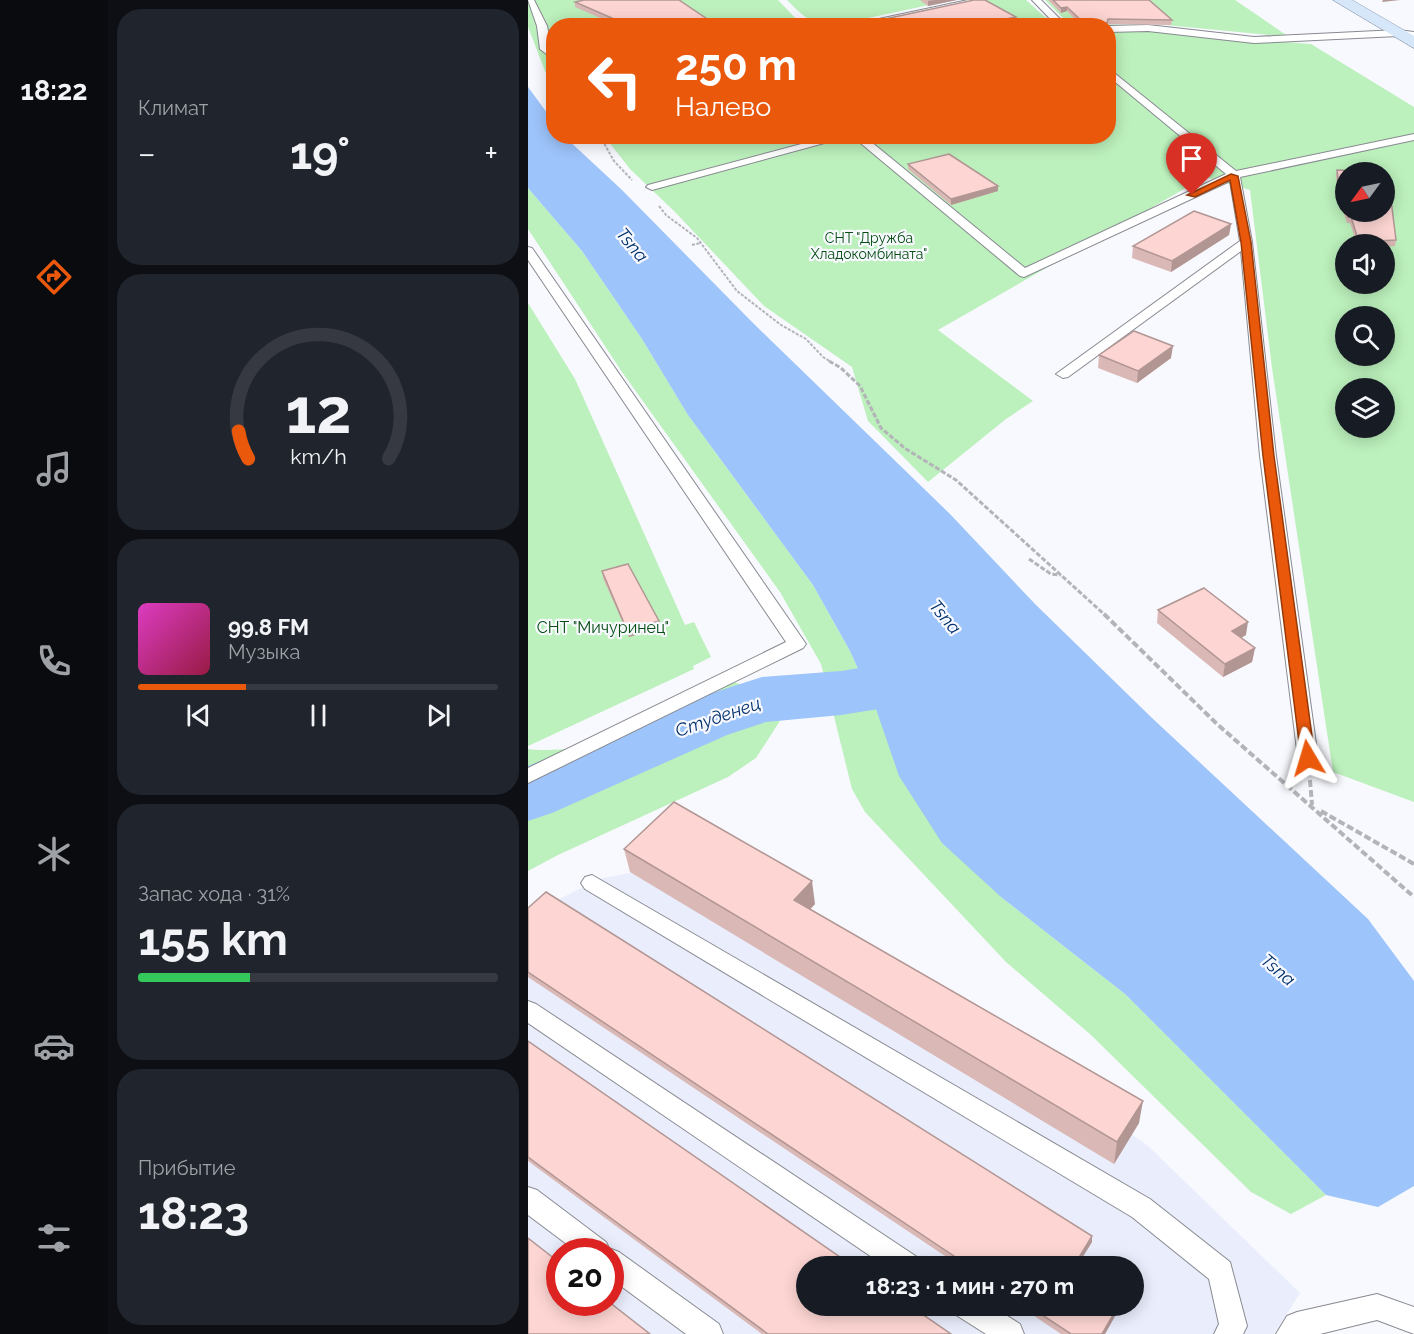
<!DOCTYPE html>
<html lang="ru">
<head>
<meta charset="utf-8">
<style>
  :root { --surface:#171b24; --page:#20242c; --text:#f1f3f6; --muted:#9ea1a6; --line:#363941; --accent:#ea580c }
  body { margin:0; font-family:Raleway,sans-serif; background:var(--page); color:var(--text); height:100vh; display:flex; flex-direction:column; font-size:22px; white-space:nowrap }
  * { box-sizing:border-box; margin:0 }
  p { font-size:20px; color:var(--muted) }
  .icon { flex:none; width:33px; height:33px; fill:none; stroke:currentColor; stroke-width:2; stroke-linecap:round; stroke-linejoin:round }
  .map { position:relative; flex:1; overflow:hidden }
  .drawer { display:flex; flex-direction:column; gap:9px; padding:9px; background:#0d0f14; width:420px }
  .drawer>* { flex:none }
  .top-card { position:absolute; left:18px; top:18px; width:570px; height:126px; border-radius:24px; box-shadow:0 3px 15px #0003; background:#ea580c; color:#fff; overflow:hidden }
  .needle { width:39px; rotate:237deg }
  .fabs { position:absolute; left:807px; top:162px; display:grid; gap:12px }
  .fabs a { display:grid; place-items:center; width:60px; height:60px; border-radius:50%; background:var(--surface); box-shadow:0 3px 15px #0003; font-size:30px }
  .speed { position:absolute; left:18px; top:1238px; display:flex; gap:12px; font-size:30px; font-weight:700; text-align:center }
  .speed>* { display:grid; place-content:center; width:78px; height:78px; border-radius:50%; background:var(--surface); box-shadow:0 3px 15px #0003; line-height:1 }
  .speed .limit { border:9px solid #d22; background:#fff; color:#111 }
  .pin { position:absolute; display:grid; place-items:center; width:51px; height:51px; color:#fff; margin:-62px -26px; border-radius:50% 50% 50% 0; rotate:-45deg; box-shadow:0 0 6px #0007 }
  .pin .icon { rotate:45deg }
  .me { position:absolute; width:66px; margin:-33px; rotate:353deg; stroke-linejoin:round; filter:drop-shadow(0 0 4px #0008) }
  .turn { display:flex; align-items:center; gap:21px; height:126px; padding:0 30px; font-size:27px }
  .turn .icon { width:78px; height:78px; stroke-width:2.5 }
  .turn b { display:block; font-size:42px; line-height:51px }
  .big { font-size:45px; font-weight:700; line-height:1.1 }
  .drawer .tile { flex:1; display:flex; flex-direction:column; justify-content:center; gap:9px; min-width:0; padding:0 21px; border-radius:24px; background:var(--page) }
  .drawer .dial { align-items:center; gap:0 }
  .dial svg { height:156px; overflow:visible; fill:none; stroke:var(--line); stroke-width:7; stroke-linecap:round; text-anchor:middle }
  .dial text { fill:var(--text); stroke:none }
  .song { display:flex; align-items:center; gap:18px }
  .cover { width:72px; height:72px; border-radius:9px; background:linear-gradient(135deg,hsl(310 70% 55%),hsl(340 70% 35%)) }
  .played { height:6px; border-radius:3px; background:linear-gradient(90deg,var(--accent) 30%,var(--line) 30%) }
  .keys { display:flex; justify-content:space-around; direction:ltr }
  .heat { display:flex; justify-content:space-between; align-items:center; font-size:33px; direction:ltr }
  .charge { height:9px; border-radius:4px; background:linear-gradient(90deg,#34c759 31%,var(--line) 0) }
  .trip { position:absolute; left:268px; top:1256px; width:348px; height:60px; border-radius:30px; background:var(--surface); box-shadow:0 3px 15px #0003; font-weight:700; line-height:60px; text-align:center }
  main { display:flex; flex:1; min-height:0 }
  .dock { display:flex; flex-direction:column; width:108px; justify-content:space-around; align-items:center; background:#090b0e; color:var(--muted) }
  .dock .icon { width:42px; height:42px }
  .dock .selected { color:var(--accent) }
  .dock b { font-size:27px; color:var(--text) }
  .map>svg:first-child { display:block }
  .built { fill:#eaedfc; fill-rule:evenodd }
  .green { fill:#bcf0bc; fill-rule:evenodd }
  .water { fill:#9dc4fb }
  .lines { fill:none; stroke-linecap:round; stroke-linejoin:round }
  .river { fill:#9dc4fb; fill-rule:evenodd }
  .lane-casing { stroke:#888a91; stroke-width:2 }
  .primary-casing { stroke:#8b9db2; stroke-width:1 }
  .path-far2 { stroke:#b3b4b8; stroke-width:2; stroke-dasharray:3 1.5; stroke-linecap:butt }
  .path-far1 { stroke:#b3b4b8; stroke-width:3; stroke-dasharray:5 2; stroke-linecap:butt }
  .path { stroke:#b3b4b8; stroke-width:4; stroke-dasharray:7 3; stroke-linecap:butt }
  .lane { fill:#fff; fill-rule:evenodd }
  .primary { fill:#d7e7fa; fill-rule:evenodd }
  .wall { fill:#dab8b5 }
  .shaded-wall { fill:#b19694 }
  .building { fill:#fdd6d3; stroke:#b19694; stroke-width:1.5 }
  .route { fill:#ea580c; stroke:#983908; stroke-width:1.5 }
  .labels { text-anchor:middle; stroke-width:4.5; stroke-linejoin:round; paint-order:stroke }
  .far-park-label { font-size:14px; fill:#054d12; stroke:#f8f9fe }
  .park-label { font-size:16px; fill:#054d12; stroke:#f8f9fe }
  .water-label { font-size:18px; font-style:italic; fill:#01316c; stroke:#f8f9fe }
</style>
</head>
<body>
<main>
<nav class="dock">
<b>18:22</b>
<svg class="icon selected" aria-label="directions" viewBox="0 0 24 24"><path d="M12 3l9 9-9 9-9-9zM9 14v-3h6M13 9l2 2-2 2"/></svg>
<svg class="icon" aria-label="music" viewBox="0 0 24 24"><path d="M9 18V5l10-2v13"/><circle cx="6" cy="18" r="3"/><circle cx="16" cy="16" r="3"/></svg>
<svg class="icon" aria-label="phone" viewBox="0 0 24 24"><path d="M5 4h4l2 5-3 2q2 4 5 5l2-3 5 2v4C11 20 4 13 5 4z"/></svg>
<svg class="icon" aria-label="climate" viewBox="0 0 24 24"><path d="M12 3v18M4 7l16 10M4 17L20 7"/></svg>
<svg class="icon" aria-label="car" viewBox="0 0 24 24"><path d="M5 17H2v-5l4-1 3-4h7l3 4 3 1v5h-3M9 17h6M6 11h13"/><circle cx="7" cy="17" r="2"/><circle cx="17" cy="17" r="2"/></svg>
<svg class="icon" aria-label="filters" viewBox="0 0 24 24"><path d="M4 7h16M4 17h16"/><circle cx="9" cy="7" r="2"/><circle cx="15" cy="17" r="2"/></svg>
</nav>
<section class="drawer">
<div class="tile"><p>Климат</p>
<div class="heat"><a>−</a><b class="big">19°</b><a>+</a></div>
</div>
<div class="tile dial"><svg viewBox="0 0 100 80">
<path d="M14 69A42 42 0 1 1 86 69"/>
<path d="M14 69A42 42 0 0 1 9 55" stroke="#ea580c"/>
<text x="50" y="56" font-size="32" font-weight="700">12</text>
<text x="50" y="72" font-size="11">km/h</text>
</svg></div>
<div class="tile">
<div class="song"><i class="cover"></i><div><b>99.8 FM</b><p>Музыка</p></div></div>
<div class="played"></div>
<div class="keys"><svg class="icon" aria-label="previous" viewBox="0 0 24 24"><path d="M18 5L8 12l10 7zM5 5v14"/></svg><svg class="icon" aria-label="pause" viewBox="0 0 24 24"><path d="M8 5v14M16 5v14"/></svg><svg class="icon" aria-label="next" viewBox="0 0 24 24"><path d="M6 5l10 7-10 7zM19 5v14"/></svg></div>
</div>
<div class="tile"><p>Запас хода · 31%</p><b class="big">155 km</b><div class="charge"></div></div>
<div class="tile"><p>Прибытие</p><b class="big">18:23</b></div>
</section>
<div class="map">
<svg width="886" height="1334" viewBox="0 0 886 1334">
  <rect width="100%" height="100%" fill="#f8f9fe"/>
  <!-- built -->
  <path class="built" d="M 198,854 L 619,1145 L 772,1293 L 746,1334 L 0,1334 L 0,915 L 71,879 ZM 32,1251 L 82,1251 L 82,1302 L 32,1302 ZM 279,1266 L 606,1266 L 606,1305 L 279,1305 Z"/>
  <!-- green -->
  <path class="green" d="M 0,0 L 250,0 L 274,25 L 26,26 L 25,83 L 22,84 L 0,27 Z
    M 259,0 L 424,0 L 303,26 C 283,25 272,13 259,0 Z
    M 451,0 L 498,0 L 526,25 L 329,26 Z
    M 517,0 L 707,0 L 761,37 L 627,24 L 542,25 Z
    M 609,28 L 673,36 L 783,44 L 886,107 L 886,802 L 805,772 L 744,368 L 722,190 L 677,177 L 410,330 L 505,401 L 478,419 L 400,482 L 340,421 L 324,367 L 236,306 L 147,212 L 102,169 L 77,137 L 580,136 L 581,30 ZM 818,172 L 856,172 L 856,212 L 818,212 ZM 818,244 L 856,244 L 856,284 L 818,284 ZM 818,316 L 856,316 L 856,356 L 818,356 ZM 818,388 L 856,388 L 856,428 L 818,428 Z
    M 0,188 L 54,251 L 114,339 L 160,415 L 285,585 L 322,651 L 348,709 L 473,897 L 597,994 L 798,1195 L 763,1214 L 723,1192 L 563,1035 L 478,962 L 337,812 L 324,789 L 293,664 L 252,592 L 94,372 L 0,229 Z
    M 0,303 L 47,379 L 157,625 L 166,622 L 183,657 L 165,666 L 166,669 L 0,746 Z
    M 186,676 L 243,694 L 257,713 L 228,758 L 200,777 L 30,855 L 0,871 L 0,749 C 39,754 99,740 134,721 C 151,712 170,689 186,676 Z"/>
  <!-- water -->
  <path class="water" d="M 0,87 L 25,121 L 26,136 L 37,137 L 94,190 L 226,324 L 422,514 L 507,604 L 624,718 L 840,919 L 886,981 L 886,1186 L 850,1207 L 798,1195 L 597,994 L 473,897 L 414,843 L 371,776 L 348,709 L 322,651 L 285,585 L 160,415 L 114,339 L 54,251 L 0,188 Z"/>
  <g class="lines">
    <!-- river -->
    <path class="river" d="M 425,653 L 447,660 L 457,675 L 447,690 L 425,697 L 313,715 L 238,722 L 199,735 L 24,813 L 0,821 L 0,766 L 153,703 L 234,677 L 313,671 Z"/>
    <defs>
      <path id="lane" d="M 0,0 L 6,0 L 19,26 L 26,60 L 12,49 L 9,26 Z
        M 440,0 L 457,0 L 338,26 L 318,26 Z
        M 504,0 L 513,0 L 539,26 L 529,26 Z
        M 620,25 L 726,37 L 870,30 L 886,32 L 886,38 L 870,36 L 726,43 L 620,31 L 580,32 L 580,26 Z
        M 580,68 L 708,171 L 886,134 L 886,140 L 712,177 L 724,242 L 748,456 L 790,758 L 787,763 L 780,765 L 773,763 L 770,758 L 732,456 L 713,251 L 540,377 L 535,378 L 528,374 L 712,241 L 702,181 L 496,277 L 492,276 L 324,136 L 336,136 L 497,268 L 698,174 L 580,76 Z
        M 303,136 L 322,136 L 124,190 L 118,187 L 120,185 Z
        M 0,247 L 4,248 L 278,644 L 275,648 L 0,783 L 0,768 L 258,642 L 0,260 Z
        M 64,875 L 622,1199 L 702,1262 L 719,1326 L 715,1334 L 686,1334 L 691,1324 L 681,1279 L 604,1217 L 57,889 L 53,883 L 57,877 Z
        M 0,1001 L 8,1004 L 389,1257 L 393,1266 L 357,1266 L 0,1023 Z
        M 0,1187 L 9,1190 L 78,1242 L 81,1248 L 91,1252 L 191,1324 L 195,1334 L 158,1334 L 82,1278 L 82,1251 L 48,1251 L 0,1215 Z
        M 849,1294 L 886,1307 L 886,1334 L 849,1320 L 792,1334 L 748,1334 L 759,1316 L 769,1312 Z
        M 425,1305 L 462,1305 L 492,1324 L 496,1334 L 458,1334 L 428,1315 Z"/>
      <path id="primary" d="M 805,0 L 824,0 L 886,36 L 886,48 Z"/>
    </defs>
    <!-- lane casing -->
    <use href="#lane" class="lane-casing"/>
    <!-- primary casing -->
    <use href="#primary" class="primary-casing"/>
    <!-- path-far2 -->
    <path class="path-far2" d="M 72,136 L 86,161 L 104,180
      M 131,206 L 138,215 L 169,238 L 209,291 L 253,325 L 278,339 L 295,357 L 303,362
      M 164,245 L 172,243"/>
    <!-- path-far1 -->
    <path class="path-far1" d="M 301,361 L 313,368 L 332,386 L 353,428 L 378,449 L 428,480 L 577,615
      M 501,559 L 523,574 L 533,575"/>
    <!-- path -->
    <path class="path" d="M 576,614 L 689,724 L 886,897
      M 782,780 L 784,805
      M 793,811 L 886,864"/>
    <!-- lane -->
    <use href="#lane" class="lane"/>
    <!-- primary -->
    <use href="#primary" class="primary"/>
  </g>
  <!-- wall -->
  <path class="wall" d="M 392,0 L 429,0 L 400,6 Z
    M 520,0 L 621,0 L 644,20 L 643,25 L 580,24 L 579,26 L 553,26 L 539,11 L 533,13 Z
    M 47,2 L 186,26 L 61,26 L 60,24 L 79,21 L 47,7 Z
    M 380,164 L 470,186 L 470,191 L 423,205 L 380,169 Z
    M 809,170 L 818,172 L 818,212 L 856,212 L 868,240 L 867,246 L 856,247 L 856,244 L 829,244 L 822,223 L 819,223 L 815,210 L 812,210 L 808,176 Z
    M 703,224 L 701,235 L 643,272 L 604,258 L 605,246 Z
    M 571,355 L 643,358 L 609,383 L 570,368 Z
    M 74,571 L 131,621 L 132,628 L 101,637 L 75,578 Z
    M 630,610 L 718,635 L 713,638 L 727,648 L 724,662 L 695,677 L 629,623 Z
    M 96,849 L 287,904 L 282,909 L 611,1123 L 586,1164 L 102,872 Z
    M 0,908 L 564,1242 L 549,1266 L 432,1266 L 0,977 Z
    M 0,1041 L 423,1334 L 234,1334 L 0,1161 Z
    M 490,1305 L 592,1305 L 591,1309 L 577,1334 L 533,1334 Z"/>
  <!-- shaded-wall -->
  <path class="shaded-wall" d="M 407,0 L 429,0 L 400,6 L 400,1 Z
    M 855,0 L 872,0 L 854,2 Z
    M 539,7 L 539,11 L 533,13 L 533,8 Z
    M 488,17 L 488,21 L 467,26 L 442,26 Z
    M 185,23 L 186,26 L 173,26 Z
    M 452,136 L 464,136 L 452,140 Z
    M 470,186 L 470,191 L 423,205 L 423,199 Z
    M 703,224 L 701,235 L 643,272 L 644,261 Z
    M 645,346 L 643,358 L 609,383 L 610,371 Z
    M 131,621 L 132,628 L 101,637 L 99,630 Z
    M 720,622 L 718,635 L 702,644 L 704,631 Z
    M 727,648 L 724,662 L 695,677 L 697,664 Z
    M 284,881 L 287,904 L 269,924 L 266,900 Z
    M 615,1101 L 611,1123 L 586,1164 L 589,1142 Z
    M 564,1236 L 564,1242 L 549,1266 L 546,1266 Z
    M 591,1305 L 592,1305 L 591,1309 L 577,1334 L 574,1334 Z"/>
  <!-- building -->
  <path class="building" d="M 56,0 L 151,0 L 185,23 L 173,26 L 63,26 L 60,24 L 86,19 L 47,2 Z
    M 446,0 L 457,0 L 488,17 L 442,26 L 310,26 L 320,23 L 338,23 Z
    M 525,0 L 621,0 L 644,20 L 580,19 L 578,26 L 559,26 L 539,7 L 533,8 Z
    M 421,154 L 470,186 L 423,199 L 380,164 Z
    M 809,170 L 845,172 L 818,172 L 818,209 L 816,204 L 813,204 Z
    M 856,192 L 862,192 L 868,240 L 831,242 L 823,217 L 820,217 L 819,212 L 856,212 Z
    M 666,211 L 703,224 L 644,261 L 605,246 Z
    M 606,331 L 645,346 L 610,371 L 571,355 Z
    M 100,564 L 131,621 L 99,630 L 74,571 Z
    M 676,588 L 720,622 L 704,631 L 727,648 L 697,664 L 630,610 Z
    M 146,802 L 284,881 L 266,900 L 615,1101 L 589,1142 L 96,849 Z
    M 18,892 L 564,1236 L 546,1266 L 441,1266 L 0,972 L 0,908 Z
    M 0,1041 L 325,1266 L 279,1266 L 279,1305 L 381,1305 L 423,1334 L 240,1334 L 0,1157 Z
    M 0,1238 L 32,1263 L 32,1302 L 81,1302 L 122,1334 L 0,1334 Z
    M 499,1305 L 591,1305 L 574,1334 L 543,1334 Z"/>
  <!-- route -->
  <path class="route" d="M 703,174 L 710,176 L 723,242 L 746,456 L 787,758 L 780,763 L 773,758 L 735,456 L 713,242 L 702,180 L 667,197 L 659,195 Z"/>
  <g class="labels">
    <!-- far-park labels -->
    <g class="far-park-label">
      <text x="341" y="243">СНТ "Дружба<tspan x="341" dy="16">Хладокомбината"</tspan></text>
    </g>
    <!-- park labels -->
    <g class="park-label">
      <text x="75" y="633">СНТ "Мичуринец"</text>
    </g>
    <!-- water labels -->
    <g class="water-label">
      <text transform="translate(104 245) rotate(50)" y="6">Tsna</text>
      <text transform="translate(417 617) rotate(50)" y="6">Tsna</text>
      <text transform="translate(190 717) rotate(-19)" y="6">Студенец</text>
      <text transform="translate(750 970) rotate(40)" y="6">Tsna</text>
    </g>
  </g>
</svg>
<div class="fabs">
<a><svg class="needle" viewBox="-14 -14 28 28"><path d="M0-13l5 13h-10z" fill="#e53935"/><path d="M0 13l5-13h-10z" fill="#9ea1a6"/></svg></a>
<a><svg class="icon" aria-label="sound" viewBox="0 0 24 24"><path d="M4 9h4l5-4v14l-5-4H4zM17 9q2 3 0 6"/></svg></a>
<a><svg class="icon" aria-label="search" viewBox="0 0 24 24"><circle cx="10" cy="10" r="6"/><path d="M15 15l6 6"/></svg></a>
<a><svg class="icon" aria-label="layers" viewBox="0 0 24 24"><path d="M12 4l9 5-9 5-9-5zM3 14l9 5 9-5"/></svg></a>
</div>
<div class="speed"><div class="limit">20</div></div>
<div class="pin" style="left:664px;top:195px;background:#d93025"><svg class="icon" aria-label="arrive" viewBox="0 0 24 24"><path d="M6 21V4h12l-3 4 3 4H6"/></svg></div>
<svg class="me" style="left:780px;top:758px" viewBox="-20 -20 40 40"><path d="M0-17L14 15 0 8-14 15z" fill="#ea580c" stroke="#fff" stroke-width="4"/></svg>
<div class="trip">18:23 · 1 мин · 270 m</div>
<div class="top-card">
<div class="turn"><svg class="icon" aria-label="left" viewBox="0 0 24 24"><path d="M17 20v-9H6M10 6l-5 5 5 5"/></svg><div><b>250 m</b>Налево</div></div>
</div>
</div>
</main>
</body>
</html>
